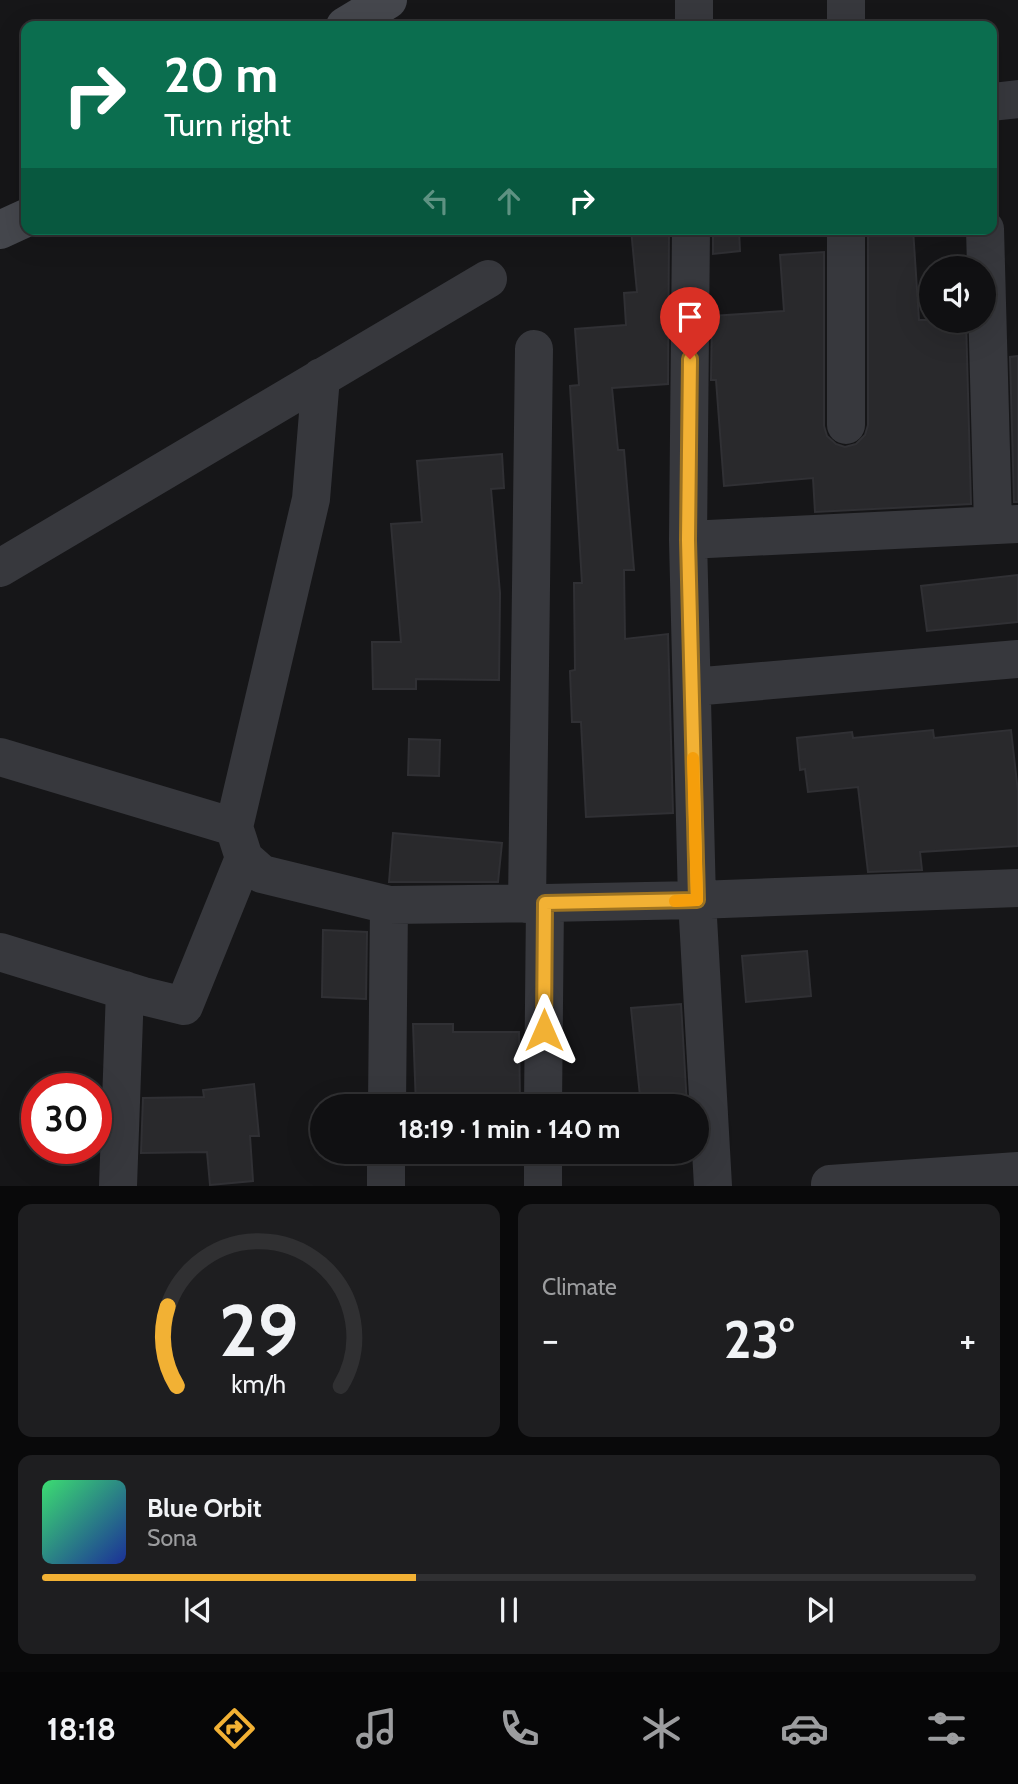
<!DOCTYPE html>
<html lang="en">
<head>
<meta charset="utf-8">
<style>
  :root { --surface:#101012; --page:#1e1e20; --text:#f1f3f6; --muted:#9c9d9f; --line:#303032; --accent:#f2b134 }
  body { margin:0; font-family:Cabin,sans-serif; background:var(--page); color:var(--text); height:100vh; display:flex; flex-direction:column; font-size:26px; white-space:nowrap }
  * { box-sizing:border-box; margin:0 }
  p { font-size:23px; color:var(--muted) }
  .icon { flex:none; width:38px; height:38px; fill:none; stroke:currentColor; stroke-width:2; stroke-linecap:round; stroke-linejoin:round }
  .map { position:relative; height:1186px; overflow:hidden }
  .panel { display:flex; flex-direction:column; gap:18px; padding:18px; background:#09090a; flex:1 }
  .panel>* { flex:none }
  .banner { position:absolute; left:21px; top:21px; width:976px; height:214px; border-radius:14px; box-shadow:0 7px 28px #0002,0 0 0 2px var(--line); background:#0b6e4f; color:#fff; overflow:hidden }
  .controls { position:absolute; left:919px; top:256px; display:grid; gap:14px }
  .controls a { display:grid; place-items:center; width:77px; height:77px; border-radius:50%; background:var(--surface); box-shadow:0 7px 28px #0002,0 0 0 2px var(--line); font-size:35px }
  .speed { position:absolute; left:21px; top:1073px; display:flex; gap:14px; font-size:35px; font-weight:700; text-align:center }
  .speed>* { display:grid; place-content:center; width:91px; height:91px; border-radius:50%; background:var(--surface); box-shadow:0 7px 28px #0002,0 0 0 2px var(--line); line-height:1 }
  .speed .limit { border:10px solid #d22; background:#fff; color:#111 }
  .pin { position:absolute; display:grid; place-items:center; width:60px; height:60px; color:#fff; margin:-72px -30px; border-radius:50% 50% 50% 0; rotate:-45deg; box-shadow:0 0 7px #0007 }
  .pin .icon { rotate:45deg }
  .me { position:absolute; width:77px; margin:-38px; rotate:0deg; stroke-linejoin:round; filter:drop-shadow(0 0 5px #0008) }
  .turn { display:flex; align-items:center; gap:24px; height:147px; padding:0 28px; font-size:32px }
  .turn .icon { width:91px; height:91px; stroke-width:2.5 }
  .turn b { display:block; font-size:49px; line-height:60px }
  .lanes { display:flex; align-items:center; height:66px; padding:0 28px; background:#0003; justify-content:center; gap:35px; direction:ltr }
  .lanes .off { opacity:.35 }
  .big { font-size:52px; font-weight:800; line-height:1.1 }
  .panel .widget { flex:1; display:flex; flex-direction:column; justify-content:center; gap:10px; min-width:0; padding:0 24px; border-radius:14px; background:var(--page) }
  .panel .dial { align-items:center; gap:0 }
  .dial svg { height:182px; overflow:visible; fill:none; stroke:var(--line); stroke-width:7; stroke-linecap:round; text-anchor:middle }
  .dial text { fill:var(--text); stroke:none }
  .song { display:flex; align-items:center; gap:21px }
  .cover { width:84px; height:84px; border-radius:10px; background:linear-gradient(135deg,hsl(140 70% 55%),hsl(230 70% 35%)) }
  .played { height:7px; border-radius:4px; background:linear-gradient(90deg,var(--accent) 40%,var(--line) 40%) }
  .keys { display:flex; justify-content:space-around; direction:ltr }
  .heat { display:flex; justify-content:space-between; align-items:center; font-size:38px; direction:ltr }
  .panel .tiles { flex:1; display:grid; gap:18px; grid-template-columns:1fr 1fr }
  .widget:last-child { grid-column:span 2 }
  .trip { position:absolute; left:310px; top:1094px; width:399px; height:70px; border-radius:35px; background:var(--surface); box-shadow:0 7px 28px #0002,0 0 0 2px var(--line); font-weight:800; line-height:70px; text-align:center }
  .dock { display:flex; height:112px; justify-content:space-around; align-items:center; background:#060607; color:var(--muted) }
  .dock .icon { width:49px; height:49px }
  .dock .selected { color:var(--accent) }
  .dock b { font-size:32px; color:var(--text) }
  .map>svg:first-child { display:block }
  .building { fill:#29292c; stroke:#303034; stroke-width:2 }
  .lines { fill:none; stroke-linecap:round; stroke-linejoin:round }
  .minor { stroke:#37383d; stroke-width:38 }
  .secondary { stroke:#45474d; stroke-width:38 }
  .route-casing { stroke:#9d7322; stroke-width:18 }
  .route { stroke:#f2b134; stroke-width:12 }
  .slow { stroke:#f59e0b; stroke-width:12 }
</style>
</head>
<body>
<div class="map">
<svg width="1018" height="1186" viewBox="0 0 1018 1186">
  <rect width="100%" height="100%" fill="#161618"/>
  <!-- building -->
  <path class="building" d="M 631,229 L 669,229 L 668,384 L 612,388 L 618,450 L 624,450 L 634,570 L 624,570 L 625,639 L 668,634 L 673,813 L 586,817 L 581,722 L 572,722 L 570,671 L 575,670 L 574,583 L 582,583 L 570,386 L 579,385 L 575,329 L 626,325 L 624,293 L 637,292 Z
    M 713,229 L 739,229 L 740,251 L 713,254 Z
    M 868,229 L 913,229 L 919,320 L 966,320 L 971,504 L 815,512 L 813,478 L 724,486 L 716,380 L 711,380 L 712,316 L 784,311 L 780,255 L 824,252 L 824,426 L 827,436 L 836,444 L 845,447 L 856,444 L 865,435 L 868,425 Z
    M 1018,356 L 1018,502 L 1014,502 L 1010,357 Z
    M 502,454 L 504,488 L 491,489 L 500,593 L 499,680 L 416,679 L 416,689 L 373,689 L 372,642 L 401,642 L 391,524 L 422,522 L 417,461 Z
    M 1018,575 L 1018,622 L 927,631 L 921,586 Z
    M 933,730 L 934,738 L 1011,730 L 1018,792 L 1018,846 L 920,852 L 922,870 L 868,872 L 858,787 L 808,792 L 805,769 L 800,770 L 797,738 L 852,732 L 853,738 Z
    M 409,739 L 440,740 L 439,776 L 408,775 Z
    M 393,833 L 502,843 L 498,882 L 389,882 Z
    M 323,930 L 367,932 L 366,999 L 322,997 Z
    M 807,951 L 811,996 L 746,1002 L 742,956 Z
    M 681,1004 L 687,1106 L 641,1106 L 631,1008 Z
    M 413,1024 L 453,1024 L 453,1032 L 519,1032 L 520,1102 L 454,1102 L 454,1106 L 416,1106 Z
    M 254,1084 L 259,1136 L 250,1136 L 253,1181 L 210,1185 L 207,1152 L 141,1153 L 143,1098 L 204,1097 L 203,1090 Z"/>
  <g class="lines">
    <!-- minor -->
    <path class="minor" d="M 694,26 L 694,0
      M 846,26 L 846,0
      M 992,102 L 1018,99
      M 691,229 L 688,540 L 697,900 L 713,1186
      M 846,229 L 846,425
      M 985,229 L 993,525
      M 688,540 L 1018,524
      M 0,568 L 488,279
      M 692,687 L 1018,659
      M 0,757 L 234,827 L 244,858 L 262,874 L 389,905
      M 234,827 L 311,499 L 321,377
      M 527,904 L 534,349
      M 0,952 L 143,996 L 184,1006 L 244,858
      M 387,1106 L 389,905 L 545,903
      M 543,1106 L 545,903 L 697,900 L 1018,888
      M 830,1184 L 1018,1171
      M 118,1186 L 125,990
      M 386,1186 L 386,1152
      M 543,1186 L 543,1152"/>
    <!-- secondary -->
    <path class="secondary" d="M 345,26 L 388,0
      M 0,230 L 26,218"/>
  </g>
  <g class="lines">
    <defs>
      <path id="route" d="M 544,1030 L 545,903 L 697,900 L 688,540 L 690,359"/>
    </defs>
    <!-- route casing -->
    <use href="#route" class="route-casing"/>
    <!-- route -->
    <use href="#route" class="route"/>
    <!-- slow -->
    <path class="slow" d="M 675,901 L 697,900 L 693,758"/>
  </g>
</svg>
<div class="controls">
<a><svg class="icon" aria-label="sound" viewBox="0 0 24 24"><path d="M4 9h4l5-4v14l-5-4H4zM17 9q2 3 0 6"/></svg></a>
</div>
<div class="speed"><div class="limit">30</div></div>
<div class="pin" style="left:690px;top:359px;background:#d93025"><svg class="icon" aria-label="arrive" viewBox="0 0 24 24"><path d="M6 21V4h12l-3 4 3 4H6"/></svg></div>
<svg class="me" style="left:544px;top:1030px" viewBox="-20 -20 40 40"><path d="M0-17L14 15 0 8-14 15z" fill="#f2b134" stroke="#fff" stroke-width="4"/></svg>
<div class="trip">18:19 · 1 min · 140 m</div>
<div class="banner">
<div class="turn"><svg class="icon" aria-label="right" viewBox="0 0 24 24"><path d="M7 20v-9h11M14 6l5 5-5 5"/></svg><div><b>20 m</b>Turn right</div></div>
<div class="lanes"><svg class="icon off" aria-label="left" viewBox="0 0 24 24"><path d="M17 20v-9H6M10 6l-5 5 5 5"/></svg><svg class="icon off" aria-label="ahead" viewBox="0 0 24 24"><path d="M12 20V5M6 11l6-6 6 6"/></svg><svg class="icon" aria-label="right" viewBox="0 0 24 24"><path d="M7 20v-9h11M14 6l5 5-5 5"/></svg></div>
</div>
</div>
<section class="panel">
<div class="tiles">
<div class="widget dial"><svg viewBox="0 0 100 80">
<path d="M14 69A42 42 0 1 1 86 69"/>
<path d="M14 69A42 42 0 0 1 10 34" stroke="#f2b134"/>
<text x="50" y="56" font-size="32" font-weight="700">29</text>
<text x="50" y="72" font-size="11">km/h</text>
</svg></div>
<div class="widget"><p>Climate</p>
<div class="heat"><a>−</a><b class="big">23°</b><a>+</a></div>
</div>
<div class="widget">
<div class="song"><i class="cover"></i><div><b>Blue Orbit</b><p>Sona</p></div></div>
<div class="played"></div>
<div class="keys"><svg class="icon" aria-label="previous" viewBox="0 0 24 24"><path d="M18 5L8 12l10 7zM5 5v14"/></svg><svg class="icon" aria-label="pause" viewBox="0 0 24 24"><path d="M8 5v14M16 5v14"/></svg><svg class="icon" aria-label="next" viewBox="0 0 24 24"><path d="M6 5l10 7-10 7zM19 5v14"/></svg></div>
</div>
</div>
</section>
<nav class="dock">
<b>18:18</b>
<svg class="icon selected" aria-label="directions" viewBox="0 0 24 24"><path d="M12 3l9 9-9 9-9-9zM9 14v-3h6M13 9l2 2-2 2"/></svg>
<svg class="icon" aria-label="music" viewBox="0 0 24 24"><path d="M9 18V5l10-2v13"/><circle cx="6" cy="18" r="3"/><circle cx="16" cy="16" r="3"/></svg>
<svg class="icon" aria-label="phone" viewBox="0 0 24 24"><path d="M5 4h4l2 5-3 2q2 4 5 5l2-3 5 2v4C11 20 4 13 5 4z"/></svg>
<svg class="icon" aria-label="climate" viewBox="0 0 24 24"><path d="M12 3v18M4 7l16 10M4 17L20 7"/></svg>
<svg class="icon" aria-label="car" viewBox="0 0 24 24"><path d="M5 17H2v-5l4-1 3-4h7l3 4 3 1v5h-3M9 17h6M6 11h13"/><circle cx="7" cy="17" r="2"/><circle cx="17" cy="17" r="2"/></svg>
<svg class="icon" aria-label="filters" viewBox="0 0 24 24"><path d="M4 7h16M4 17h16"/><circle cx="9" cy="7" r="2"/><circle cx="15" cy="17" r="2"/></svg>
</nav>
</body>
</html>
